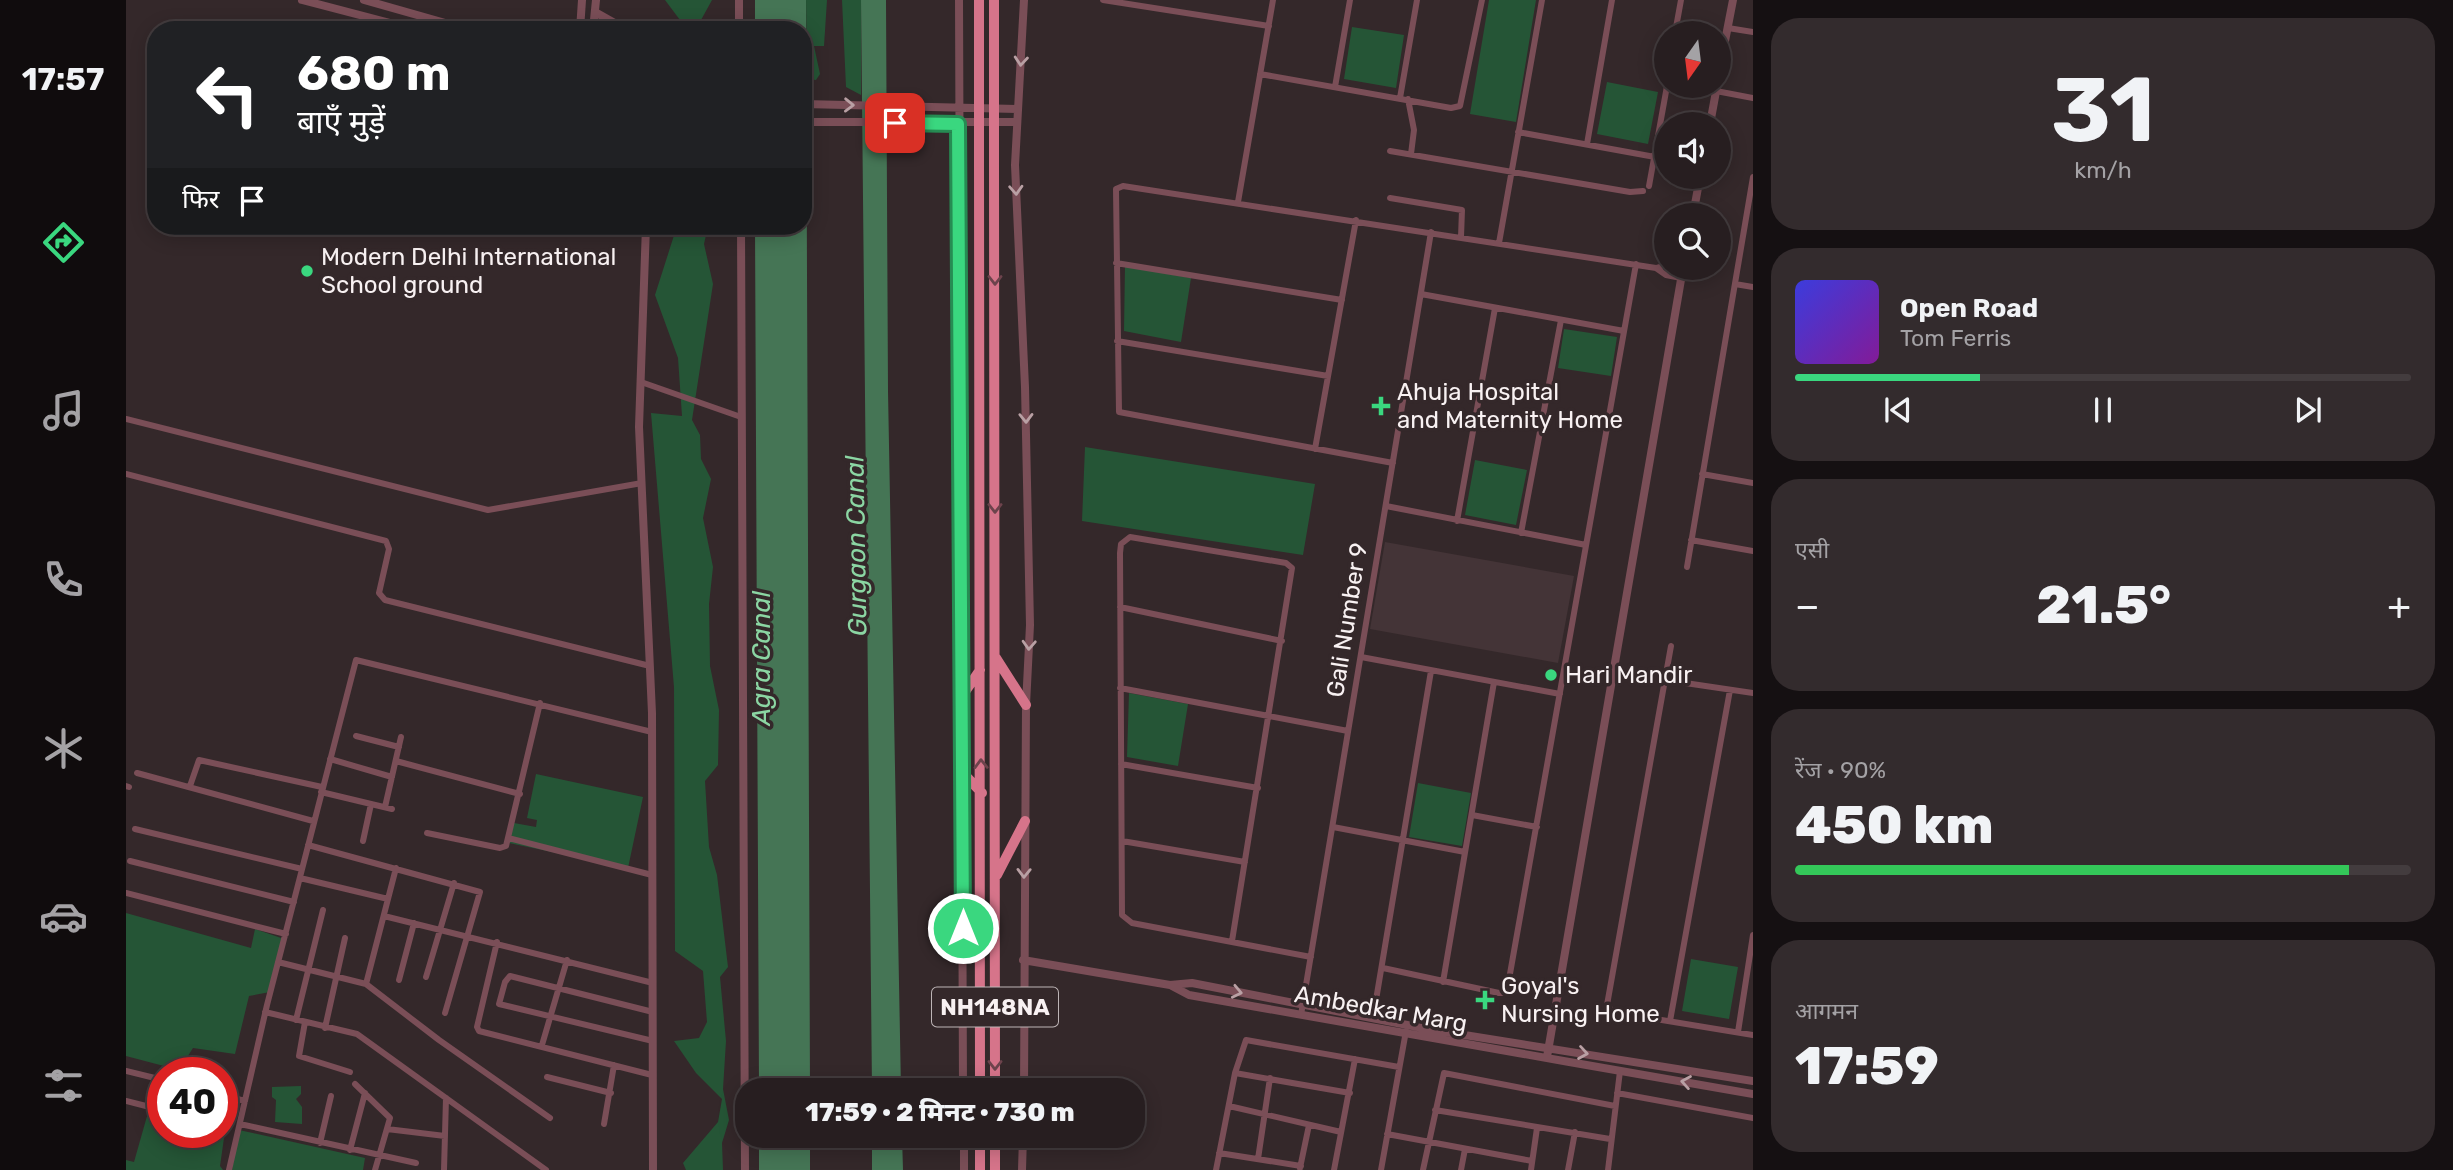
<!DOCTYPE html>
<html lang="hi">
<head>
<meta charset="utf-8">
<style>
  :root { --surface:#271e20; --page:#332b2d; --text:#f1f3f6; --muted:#a4a2a5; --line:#433c3e; --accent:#3ad77f }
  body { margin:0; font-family:Rubik,"Noto Sans Devanagari",sans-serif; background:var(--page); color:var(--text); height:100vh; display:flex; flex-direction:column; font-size:26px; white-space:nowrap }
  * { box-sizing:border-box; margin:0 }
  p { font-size:23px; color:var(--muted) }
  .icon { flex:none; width:38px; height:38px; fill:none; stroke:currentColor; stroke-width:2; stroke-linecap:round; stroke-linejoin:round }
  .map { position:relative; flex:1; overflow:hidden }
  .details { display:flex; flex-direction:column; gap:18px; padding:18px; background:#151012; width:700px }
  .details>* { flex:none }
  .hud { position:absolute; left:21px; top:21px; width:665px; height:214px; border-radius:28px; box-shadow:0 4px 18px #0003,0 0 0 2px var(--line); background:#202124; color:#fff; overflow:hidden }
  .needle { width:46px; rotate:194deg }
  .tools { position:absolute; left:1528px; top:21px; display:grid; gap:14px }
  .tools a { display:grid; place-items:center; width:77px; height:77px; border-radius:50%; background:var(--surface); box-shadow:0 4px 18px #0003,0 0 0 2px var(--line); font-size:35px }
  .speed { position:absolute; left:21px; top:1057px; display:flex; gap:14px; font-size:35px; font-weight:700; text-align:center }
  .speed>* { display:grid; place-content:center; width:91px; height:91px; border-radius:50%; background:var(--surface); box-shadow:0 4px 18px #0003,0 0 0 2px var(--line); line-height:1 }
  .speed .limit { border:10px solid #d22; background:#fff; color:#111 }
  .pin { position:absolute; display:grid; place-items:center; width:60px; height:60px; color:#fff; margin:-30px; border-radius:14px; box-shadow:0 4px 10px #0006 }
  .me { position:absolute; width:77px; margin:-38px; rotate:0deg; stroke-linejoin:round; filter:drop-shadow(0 0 5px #0008) }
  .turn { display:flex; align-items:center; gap:24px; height:147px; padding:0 35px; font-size:32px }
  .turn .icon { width:91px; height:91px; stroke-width:2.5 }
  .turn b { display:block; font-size:49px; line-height:60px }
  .then { display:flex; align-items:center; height:66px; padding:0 35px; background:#0003; gap:14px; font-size:26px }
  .big { font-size:52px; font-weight:800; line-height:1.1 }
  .details .widget { flex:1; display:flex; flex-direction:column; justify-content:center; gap:10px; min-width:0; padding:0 24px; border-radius:28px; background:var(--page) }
  .details .dial { align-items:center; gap:0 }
  .dial b { font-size:91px; line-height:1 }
  .song { display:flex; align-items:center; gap:21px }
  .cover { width:84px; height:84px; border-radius:10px; background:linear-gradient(135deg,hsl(240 70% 55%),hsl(290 70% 35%)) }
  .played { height:7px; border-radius:4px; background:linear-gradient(90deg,var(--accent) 30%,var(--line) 30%) }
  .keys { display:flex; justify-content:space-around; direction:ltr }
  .heat { display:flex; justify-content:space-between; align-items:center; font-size:38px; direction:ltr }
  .charge { height:10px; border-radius:5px; background:linear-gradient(90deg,#34c759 90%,var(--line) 0) }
  .trip { position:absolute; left:609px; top:1078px; width:410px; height:70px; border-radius:28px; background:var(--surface); box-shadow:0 4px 18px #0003,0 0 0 2px var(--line); font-weight:800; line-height:70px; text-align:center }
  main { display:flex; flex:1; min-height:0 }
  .dock { display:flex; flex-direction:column; width:126px; justify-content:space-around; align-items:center; background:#100c0d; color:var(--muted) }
  .dock .icon { width:49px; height:49px }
  .dock .selected { color:var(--accent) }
  .dock b { font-size:32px; color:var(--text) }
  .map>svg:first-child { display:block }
  .built { fill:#443437 }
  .green { fill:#255536 }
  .water { fill:#457555 }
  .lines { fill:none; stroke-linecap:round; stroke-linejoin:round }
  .minor { stroke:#7a4e57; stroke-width:6 }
  .tertiary { stroke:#7a4e57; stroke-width:8 }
  .trunk { stroke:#d6748a; stroke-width:10 }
  .trunk-bridge { stroke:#d6748a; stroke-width:10 }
  .oneway { stroke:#b9a0a4 }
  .oneway2 { stroke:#6d434c }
  .route-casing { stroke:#268c53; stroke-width:18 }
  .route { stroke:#3ad77f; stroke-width:12 }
  .poi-dot { fill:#3ad77f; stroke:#34282a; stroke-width:2.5 }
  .labels { text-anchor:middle; stroke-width:7; stroke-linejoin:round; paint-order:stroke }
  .shield { fill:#34282a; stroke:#bdb5b6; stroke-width:2 }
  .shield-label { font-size:23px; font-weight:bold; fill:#f8f1f2 }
  .poi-label { font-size:24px; fill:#f8f1f2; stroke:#34282a; text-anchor:start }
  .street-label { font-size:24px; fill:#f8f1f2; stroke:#34282a }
  .water-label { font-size:26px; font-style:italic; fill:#8bd6a3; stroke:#34282a }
</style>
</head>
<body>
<main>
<nav class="dock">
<b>17:57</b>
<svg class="icon selected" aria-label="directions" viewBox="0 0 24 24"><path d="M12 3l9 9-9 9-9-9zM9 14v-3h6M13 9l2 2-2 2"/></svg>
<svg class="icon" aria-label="music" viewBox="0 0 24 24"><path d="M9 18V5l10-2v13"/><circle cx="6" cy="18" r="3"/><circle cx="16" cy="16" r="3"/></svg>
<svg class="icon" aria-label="phone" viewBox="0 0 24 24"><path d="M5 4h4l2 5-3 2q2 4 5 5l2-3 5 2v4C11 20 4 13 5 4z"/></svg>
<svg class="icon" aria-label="climate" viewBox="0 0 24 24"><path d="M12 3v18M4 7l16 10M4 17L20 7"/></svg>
<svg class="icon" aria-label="car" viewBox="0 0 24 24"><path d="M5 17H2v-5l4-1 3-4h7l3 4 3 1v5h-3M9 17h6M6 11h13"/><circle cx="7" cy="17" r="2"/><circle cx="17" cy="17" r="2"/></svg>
<svg class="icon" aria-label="filters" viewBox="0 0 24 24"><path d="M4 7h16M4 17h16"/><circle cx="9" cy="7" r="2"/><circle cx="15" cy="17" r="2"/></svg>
</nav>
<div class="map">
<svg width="1627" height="1170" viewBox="0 0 1627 1170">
  <rect width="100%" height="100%" fill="#34282a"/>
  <!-- built -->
  <path class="built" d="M 1259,542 L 1448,576 L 1432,663 L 1244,629 Z"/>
  <!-- green -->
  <path class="green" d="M 539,0 L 586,0 L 575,20 L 578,30 L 557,30 L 557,24 Z
    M 680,0 L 701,0 L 698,46 L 688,46 L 694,74 L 690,80 L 681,79 Z
    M 716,0 L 735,0 L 735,95 L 720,87 Z
    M 1363,0 L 1410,0 L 1390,122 L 1344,114 Z
    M 1226,27 L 1278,35 L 1270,88 L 1218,79 Z
    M 1481,82 L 1532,92 L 1522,144 L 1471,134 Z
    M 551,226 L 582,226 L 578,244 L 587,284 L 566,420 L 574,435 L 575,459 L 585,479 L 577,518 L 587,567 L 583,604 L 584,666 L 593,710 L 592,765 L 579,781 L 583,847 L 591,875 L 602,967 L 594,977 L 600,1041 L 597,1089 L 603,1120 L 596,1143 L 597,1170 L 560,1170 L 557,1163 L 592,1122 L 596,1099 L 570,1073 L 548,1041 L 573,1038 L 581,1022 L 577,971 L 549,951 L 548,687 L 525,413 L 556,416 L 552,358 L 529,295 Z
    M 999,266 L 1065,278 L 1055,342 L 998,331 Z
    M 1438,329 L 1491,337 L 1485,376 L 1432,368 Z
    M 959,447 L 1189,484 L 1177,555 L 956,521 Z
    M 1349,460 L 1401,470 L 1390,525 L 1339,515 Z
    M 1003,693 L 1062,704 L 1052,766 L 1001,757 Z
    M 410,774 L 517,797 L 502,868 L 383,843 L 388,823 L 410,827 L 411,820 L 401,818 Z
    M 1292,783 L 1345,793 L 1336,846 L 1283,837 Z
    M 0,913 L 125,948 L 129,929 L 158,939 L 144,992 L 123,996 L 109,1054 L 67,1048 L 53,1070 L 0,1056 Z
    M 1565,959 L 1612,967 L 1603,1019 L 1556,1011 Z
    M 175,1086 L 175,1094 L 170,1099 L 176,1107 L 176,1124 L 149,1122 L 150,1100 L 146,1097 L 146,1087 Z
    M 25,1102 L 37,1105 L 37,1132 L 96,1132 L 96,1123 L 100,1124 L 94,1166 L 97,1170 L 0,1170 L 0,1160 L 8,1162 Z
    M 113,1130 L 239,1158 L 237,1170 L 106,1170 Z"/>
  <!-- water -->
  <path class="water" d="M 629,0 L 680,0 L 684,1090 L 633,1090 L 629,226 L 677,226 L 677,30 L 629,30 Z
    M 735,0 L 760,0 L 762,391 L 775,1090 L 746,1090 Z
    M 633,1136 L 684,1136 L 684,1170 L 633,1170 Z
    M 746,1136 L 776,1136 L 777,1170 L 746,1170 Z"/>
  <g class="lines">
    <!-- minor -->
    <path class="minor" d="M 977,0 L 1143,26
      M 1602,28 L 1627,32
      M 1549,33 L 1555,0
      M 1134,74 L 1325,108 L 1334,106 L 1356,0
      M 1209,87 L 1224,0
      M 1590,91 L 1627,98
      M 1274,98 L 1291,0
      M 1282,99 L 1288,130 L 1285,154
      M 1392,132 L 1529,157
      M 1461,144 L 1486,0
      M 1264,151 L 1504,192 L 1517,191
      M 1523,186 L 1541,86
      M 1264,198 L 1336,210 L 1335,237
      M 1112,202 L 1147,0
      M 1373,243 L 1416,0
      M 990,263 L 1216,300
      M 1540,265 L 1530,268 L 1540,275 L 1555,278
      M 1609,284 L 1627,287
      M 1295,294 L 1498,331
      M 991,341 L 1202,376
      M 515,382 L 615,417
      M 0,419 L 362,510 L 516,483
      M 1189,449 L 1230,220
      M 1267,463 L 993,412 L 990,189 L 997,186 L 1530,268
      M 0,474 L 260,541 L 263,549 L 253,593 L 259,600 L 524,666
      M 1576,474 L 1627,483
      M 1260,506 L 1460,545
      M 1331,521 L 1369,308
      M 1395,533 L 1435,320
      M 1565,540 L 1627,551
      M 1561,567 L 1627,177
      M 994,607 L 1156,641
      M 1545,646 L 1481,1005 L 1487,1012 L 1627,1035
      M 1235,657 L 1434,694
      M 1539,680 L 1627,693
      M 994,688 L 1222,731
      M 230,736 L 273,747
      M 204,759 L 266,777
      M 270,761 L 394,794
      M 995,764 L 1132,788
      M 11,773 L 187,821
      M 0,786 L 3,787
      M 64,786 L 73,760 L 196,787
      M 195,792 L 266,809
      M 259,807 L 275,737
      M 1346,815 L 1411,827
      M 1207,827 L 1339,852
      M 9,829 L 176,869
      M 301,833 L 374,848 L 380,846 L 414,703
      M 382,838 L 526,875
      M 237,841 L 245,804
      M 996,841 L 1119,862
      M 182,845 L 354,892 L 319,1013
      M 4,861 L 168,902
      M 174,878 L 262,899
      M 0,893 L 160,934
      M 258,916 L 527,983
      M 1106,941 L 1166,568 L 1160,563 L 1004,537 L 995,544 L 994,553 L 996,915 L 1006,923 L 1185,957
      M 371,942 L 351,1027 L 353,1031 L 526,1075
      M 152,962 L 240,984 L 313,1040 L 424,1118
      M 1257,968 L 1373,993 L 1378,993 L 1382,985 L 1510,264
      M 300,977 L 328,883
      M 273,980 L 288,923
      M 1317,982 L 1368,682
      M 240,984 L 270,868
      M 139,1012 L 231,1034 L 420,1170
      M 527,1012 L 384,976 L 379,982 L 373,1004 L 527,1041
      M 1175,1015 L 1305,232
      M 1247,1018 L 1305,671
      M 170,1020 L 197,910
      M 1544,1021 L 1604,690
      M 179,1022 L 173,1056 L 224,1072
      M 199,1028 L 219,938
      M 1612,1032 L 1627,935
      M 416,1045 L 441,960
      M 0,1071 L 37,1080
      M 1109,1073 L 1224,1093
      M 421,1077 L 485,1093
      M 229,1084 L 264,1118 L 249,1170
      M 1491,1093 L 1627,1118
      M 96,1095 L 119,1101
      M 0,1101 L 20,1106
      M 1103,1106 L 1215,1132
      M 1309,1110 L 1484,1139
      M 114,1124 L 290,1163
      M 478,1124 L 488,1065
      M 261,1129 L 319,1136
      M 1261,1134 L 1406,1161
      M 194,1143 L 205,1096
      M 224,1150 L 239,1093
      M 1093,1153 L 1175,1166
      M 1132,1159 L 1144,1078
      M 1174,1168 L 1183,1125
      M 103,1170 L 141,1005 L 230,660 L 526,732
      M 318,1170 L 320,1098
      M 1090,1170 L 1109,1073 L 1120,1040 L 1273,1067
      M 1208,1170 L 1229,1059
      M 1255,1170 L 1280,1031
      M 1297,1170 L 1318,1073 L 1489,1106
      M 1335,1170 L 1339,1149
      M 1405,1170 L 1411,1128
      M 1442,1170 L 1449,1132
      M 1482,1170 L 1494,1071"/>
    <!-- tertiary -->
    <path class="tertiary" d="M 176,0 L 291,30
      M 238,0 L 344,30
      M 613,0 L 613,30
      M 833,0 L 837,1090
      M 898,0 L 889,165 L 899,387 L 904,625 L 900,705 L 898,1090
      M 469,12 L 501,30
      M 454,30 L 456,0
      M 467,30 L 470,0
      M 1592,77 L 1607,0
      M 677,104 L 891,109
      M 677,122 L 891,122
      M 1584,124 L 1591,86
      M 1567,215 L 1574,177
      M 520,226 L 513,427 L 526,713 L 527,1170
      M 615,226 L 619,1170
      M 897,960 L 1044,985 L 1066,983 L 1307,1030 L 1627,1081
      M 1046,986 L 1063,995 C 1251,1029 1439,1061 1627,1094
      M 1421,1057 L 1557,268
      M 838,1136 L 838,1170
      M 896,1170 L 897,1136"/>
    <!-- trunk -->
    <path class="trunk" d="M 853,69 L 853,0
      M 868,69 L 868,0
      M 853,163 L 854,1090
      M 868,163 L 869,1090
      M 870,658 L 900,705
      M 834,699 L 854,670
      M 835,771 L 856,793
      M 871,875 L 899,821
      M 854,1170 L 854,1136
      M 869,1170 L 869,1136"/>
    <!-- trunk-bridge -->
    <path class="trunk-bridge" d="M 868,69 L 868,163
      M 853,163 L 853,69"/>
  </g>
  <!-- one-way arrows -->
  <defs><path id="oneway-chevron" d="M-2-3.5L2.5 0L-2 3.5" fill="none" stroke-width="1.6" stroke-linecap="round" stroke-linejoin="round" transform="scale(1.75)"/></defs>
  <g class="oneway">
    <use href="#oneway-chevron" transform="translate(895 61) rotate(95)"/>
    <use href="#oneway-chevron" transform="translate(723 105) rotate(1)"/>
    <use href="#oneway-chevron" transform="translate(890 190) rotate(87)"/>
    <use href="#oneway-chevron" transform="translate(900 418) rotate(89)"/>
    <use href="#oneway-chevron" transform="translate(903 645) rotate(93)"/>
    <use href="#oneway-chevron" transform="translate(898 873) rotate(91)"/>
    <use href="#oneway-chevron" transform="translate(1111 992) rotate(12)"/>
    <use href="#oneway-chevron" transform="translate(1457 1053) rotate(9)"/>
    <use href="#oneway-chevron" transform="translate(1560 1082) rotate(-170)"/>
  </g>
  <g class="oneway2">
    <use href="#oneway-chevron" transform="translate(869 280) rotate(90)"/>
    <use href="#oneway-chevron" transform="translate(869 508) rotate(90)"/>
    <use href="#oneway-chevron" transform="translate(855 764) rotate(-91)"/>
    <use href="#oneway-chevron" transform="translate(869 1065) rotate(90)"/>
  </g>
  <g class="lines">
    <defs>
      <path id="route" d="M 769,123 L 832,124 L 837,928"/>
    </defs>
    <!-- route casing -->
    <use href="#route" class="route-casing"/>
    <!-- route -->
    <use href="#route" class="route"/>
  </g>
  <!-- markers -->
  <g class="poi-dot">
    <circle cx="181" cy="271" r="7"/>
    <path d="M1251.5 395.5h7v7h7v7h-7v7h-7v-7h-7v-7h7z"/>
    <circle cx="1425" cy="675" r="7"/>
    <path d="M1355.5 989.5h7v7h7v7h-7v7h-7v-7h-7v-7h7z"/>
  </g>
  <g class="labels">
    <!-- shield labels -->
    <rect class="shield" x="806" y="987.5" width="126" height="39" rx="5"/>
    <g class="shield-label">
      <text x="869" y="1015">NH148NA</text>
    </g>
    <!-- poi labels -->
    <g class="poi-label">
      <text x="195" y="265">Modern Delhi International<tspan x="195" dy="28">School ground</tspan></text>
      <text x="1271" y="400">Ahuja Hospital<tspan x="1271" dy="28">and Maternity Home</tspan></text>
      <text x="1439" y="683">Hari Mandir</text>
      <text x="1375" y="994">Goyal's<tspan x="1375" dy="28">Nursing Home</tspan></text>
    </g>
    <!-- street labels -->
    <g class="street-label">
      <text transform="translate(1221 620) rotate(-81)" y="8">Gali Number 9</text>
      <text transform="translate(1255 1009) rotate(10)" y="8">Ambedkar Marg</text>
    </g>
    <!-- water labels -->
    <g class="water-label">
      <text transform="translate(730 546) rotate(-91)" y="9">Gurgaon Canal</text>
      <text transform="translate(635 658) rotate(-90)" y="9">Agra Canal</text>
    </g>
  </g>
</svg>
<div class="tools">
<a><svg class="needle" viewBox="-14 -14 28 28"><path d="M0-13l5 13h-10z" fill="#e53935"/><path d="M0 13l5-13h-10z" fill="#a4a2a5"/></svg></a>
<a><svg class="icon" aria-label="sound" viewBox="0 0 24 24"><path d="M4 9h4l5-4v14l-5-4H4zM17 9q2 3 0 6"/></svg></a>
<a><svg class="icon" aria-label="search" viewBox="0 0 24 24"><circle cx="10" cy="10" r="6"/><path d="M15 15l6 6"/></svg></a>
</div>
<div class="speed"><div class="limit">40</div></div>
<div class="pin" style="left:769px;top:123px;background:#d93025"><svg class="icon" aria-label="arrive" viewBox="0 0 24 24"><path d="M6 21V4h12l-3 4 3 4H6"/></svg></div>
<svg class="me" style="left:837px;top:928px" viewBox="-20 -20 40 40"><circle r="17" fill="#3ad77f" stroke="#fff" stroke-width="3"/><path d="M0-11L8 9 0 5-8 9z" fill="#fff"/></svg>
<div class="trip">17:59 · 2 मिनट · 730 m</div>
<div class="hud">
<div class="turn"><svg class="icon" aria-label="left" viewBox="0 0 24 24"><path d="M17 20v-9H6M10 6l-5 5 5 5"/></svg><div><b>680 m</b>बाएँ मुड़ें</div></div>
<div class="then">फिर<svg class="icon" aria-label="arrive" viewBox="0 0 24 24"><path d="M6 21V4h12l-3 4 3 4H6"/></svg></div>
</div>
</div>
<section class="details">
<div class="widget dial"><b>31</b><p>km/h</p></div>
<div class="widget">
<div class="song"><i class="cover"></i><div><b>Open Road</b><p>Tom Ferris</p></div></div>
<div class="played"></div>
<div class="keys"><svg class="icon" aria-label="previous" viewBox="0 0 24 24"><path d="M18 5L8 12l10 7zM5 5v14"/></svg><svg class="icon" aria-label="pause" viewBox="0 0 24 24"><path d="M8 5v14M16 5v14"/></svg><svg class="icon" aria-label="next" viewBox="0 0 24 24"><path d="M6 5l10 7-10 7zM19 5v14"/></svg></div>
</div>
<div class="widget"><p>एसी</p>
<div class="heat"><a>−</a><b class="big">21.5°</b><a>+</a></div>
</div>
<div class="widget"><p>रेंज · 90%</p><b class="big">450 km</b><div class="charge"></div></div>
<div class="widget"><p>आगमन</p><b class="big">17:59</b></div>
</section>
</main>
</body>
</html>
